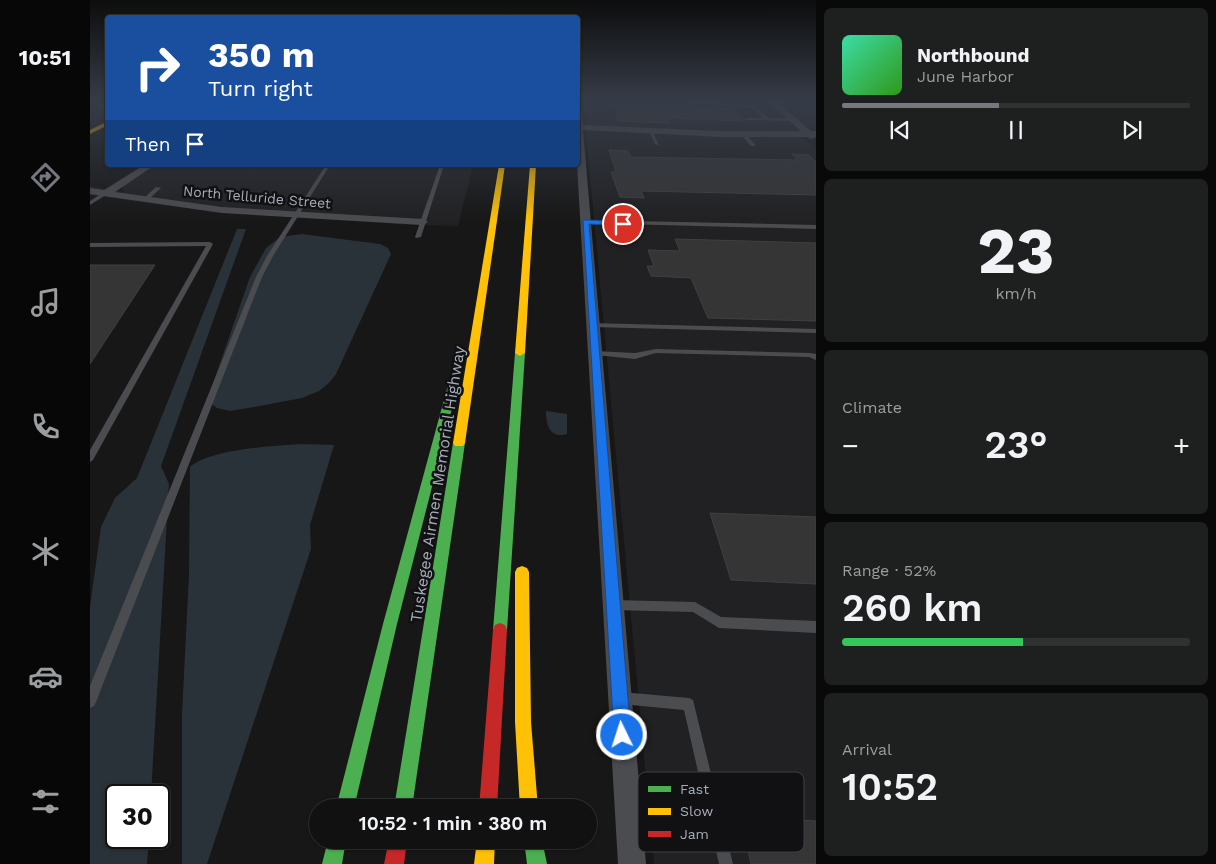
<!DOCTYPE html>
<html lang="en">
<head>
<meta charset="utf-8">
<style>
  :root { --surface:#111; --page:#1e1f1f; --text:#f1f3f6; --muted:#9c9d9f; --line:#303131; --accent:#757880 }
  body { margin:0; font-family:"Work Sans",sans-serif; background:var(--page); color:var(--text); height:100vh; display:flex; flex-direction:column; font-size:19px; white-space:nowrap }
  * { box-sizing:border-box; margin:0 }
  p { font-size:16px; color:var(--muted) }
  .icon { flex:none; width:28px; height:28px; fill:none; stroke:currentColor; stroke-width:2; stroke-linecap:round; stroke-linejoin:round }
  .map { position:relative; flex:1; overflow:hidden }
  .panel { display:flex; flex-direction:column; gap:8px; padding:8px; background:#090909; width:400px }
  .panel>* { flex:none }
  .guide { position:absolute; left:15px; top:15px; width:475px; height:152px; border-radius:5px; box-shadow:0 1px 4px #0004,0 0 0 1px var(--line); background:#1a4fa0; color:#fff; overflow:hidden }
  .speed { position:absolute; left:15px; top:784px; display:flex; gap:10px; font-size:25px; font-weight:700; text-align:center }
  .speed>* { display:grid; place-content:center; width:65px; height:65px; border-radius:50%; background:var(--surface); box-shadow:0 1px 4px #0004,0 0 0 1px var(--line); line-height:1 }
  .speed .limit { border:2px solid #111; border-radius:8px; background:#fff; color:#111 }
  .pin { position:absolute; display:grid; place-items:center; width:42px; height:42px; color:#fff; margin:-21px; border:2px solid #fff; border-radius:50%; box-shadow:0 1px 5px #0007 }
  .me { position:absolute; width:55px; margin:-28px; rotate:356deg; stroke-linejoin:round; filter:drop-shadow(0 0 4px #0008) }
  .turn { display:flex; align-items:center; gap:18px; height:105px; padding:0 20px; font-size:22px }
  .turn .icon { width:65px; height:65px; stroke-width:2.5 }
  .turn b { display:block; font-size:35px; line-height:42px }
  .then { display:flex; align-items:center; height:48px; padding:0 20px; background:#0003; gap:10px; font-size:19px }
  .big { font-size:38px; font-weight:600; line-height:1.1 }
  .panel .widget { flex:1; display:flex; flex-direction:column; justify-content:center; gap:8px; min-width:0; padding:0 18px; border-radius:8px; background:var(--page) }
  .panel .dial { align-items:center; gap:0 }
  .dial b { font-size:65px; line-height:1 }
  .song { display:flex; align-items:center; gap:15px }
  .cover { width:60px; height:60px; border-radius:8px; background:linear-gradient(135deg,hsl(160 70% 55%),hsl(110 70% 35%)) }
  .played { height:5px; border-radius:2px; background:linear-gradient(90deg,var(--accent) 45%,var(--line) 45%) }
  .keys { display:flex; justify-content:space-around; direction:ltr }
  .heat { display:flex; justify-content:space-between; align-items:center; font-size:28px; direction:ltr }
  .charge { height:8px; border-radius:4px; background:linear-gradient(90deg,#34c759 52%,var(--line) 0) }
  .trip { position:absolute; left:219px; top:799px; width:288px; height:50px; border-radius:25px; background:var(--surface); box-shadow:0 1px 4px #0004,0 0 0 1px var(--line); font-weight:600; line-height:50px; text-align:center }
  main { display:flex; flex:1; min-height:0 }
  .dock { display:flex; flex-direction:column; width:90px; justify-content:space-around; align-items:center; background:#070707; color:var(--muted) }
  .dock .icon { width:35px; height:35px }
  .dock .selected { color:var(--accent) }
  .dock b { font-size:22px; color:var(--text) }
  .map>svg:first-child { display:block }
  .built { fill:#212123 }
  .water { fill:#2a3239 }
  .building { fill:#353536; stroke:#3f4043 }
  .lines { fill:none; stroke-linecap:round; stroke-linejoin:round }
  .lane { fill:#4b4c50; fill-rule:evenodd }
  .street { fill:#4b4c50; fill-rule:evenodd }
  .fast { fill:#4caf50; fill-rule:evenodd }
  .slow { fill:#ffc107; fill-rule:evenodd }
  .jam { fill:#c62828; fill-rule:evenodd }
  .route { fill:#1a73e8; stroke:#114b97 }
  .labels { text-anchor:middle; stroke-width:5; stroke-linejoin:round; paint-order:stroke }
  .far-street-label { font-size:14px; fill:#a8adb8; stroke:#111113 }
  .street-label { font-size:16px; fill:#a8adb8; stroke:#111113 }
  .key { fill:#111113; stroke:#3e4045; stroke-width:1 }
  .key-label { font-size:14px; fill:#a8adb8 }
</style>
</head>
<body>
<main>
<nav class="dock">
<b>10:51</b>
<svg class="icon selected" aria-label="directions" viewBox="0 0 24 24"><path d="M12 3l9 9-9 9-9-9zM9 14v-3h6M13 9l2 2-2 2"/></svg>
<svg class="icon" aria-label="music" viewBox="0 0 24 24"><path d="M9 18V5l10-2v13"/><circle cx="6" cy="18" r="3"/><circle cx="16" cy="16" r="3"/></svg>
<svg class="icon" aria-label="phone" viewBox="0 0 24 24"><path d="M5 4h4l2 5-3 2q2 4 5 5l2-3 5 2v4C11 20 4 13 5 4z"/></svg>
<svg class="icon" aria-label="climate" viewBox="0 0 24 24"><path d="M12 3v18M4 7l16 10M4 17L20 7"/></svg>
<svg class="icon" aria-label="car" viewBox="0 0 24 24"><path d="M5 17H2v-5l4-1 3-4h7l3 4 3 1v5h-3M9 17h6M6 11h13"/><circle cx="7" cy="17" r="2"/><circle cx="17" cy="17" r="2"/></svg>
<svg class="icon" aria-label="filters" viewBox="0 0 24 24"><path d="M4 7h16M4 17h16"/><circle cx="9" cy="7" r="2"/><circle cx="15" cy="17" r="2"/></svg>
</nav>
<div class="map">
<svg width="726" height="864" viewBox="0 0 726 864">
  <rect width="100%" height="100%" fill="#171717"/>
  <!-- built -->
  <path class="built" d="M 0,101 L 17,101 L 17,113 L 0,122 Z
    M 493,101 L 726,101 L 726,131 L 708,133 L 726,149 L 726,864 L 564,864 Z
    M 65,165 L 383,165 L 368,226 L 323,225 L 124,212 L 0,195 L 0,186 L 34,192 L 32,186 Z"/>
  <!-- water -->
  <path class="water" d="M 147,229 L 156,229 L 71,466 L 79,484 L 61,795 L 26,795 L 26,838 L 59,838 L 57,864 L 0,864 L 0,607 L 11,527 L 25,498 L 47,478 Z
    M 212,234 L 290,244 L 298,248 L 301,254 L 246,374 L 239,383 L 229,391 L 212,398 L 158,408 L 140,411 L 127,408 L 120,403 L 120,392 L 160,277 L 176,248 L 190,237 Z
    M 456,411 L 477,414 L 477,434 C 460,439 456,425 456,411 Z
    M 211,444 L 244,445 L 220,525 L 221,549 L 117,864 L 92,864 L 92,715 L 99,574 L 100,467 C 120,449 184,446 211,444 Z"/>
  <!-- building -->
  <path class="building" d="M 526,104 L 646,109 L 654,121 L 578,118 L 580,123 L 528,121 L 526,110 L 527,109 L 520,106 L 527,106 Z
    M 519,150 L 538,151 L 541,157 L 707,160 L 702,154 L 719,155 L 726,162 L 726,195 L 551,191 L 554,198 L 530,197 L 521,172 L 526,172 Z
    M 585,239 L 726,243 L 726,321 L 618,318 L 601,278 L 561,276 L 557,266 L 564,266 L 558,250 L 590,251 Z
    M 0,265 L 65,265 L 0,364 Z
    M 620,513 L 726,517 L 726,584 L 641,580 Z
    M 650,817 L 726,821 L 726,864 L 661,864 Z"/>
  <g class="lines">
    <!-- lane -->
    <path class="lane" d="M 577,101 L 598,101 L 665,106 L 678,118 L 703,119 L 705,120 L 703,121 L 656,120 L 654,118 L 673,118 L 664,108 Z
      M 558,129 L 562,130 L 569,145 L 565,144 Z
      M 651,133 L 655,133 L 665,144 L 665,146 L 661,146 L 651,135 Z
      M 236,165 L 240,165 L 183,256 L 172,277 L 6,702 L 4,706 L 0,708 L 0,686 L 166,277 L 177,256 Z
      M 350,165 L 354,165 L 331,237 L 326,238 L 325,237 Z
      M 66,187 L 71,188 L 58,200 L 54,200 L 54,198 Z
      M 14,192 L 19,193 L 0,205 L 0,201 Z
      M 495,220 L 726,225 L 726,229 L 493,223 L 492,222 Z
      M 120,242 L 123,244 L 3,460 L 0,462 L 0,450 L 116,246 L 0,247 L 0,243 Z
      M 500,323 L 726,329 L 726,333 L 503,327 L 499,325 Z
      M 566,349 L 720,353 L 726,354 L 726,360 L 719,357 L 566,353 L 545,359 L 505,355 L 501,353 L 505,351 L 545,353 Z
      M 523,600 L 605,602 L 631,617 L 726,621 L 726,633 L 629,628 L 603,612 L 523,610 L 519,609 L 517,605 L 519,601 Z
      M 531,692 L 599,698 L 603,700 L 643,864 L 629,864 L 594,710 L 531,704 L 527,702 L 525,698 L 527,694 Z"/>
    <!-- street -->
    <path class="street" d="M 677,101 L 686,101 L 721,131 L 726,131 L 726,137 L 721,139 L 717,137 L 631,137 L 493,130 L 556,864 L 528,864 L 487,165 L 488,110 L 492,112 L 493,125 L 631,131 L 711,131 Z
      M 54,165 L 65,165 L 25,192 L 132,207 L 333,219 L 338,222 L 333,225 L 132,213 L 0,194 L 0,188 L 14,190 Z"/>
    <!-- fast -->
    <path class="fast" d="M 430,350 L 435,353 L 417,630 L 415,635 L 410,637 L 405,635 L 403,630 L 425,353 Z
      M 363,381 L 368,385 L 307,624 L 264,808 L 246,808 L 293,624 L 358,385 Z
      M 369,439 L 373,440 L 375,443 L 322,808 L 304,808 L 363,443 L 365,440 Z
      M 238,840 L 256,840 L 252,864 L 232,864 Z
      M 434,840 L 452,840 L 457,864 L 437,864 Z"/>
    <!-- slow -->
    <path class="slow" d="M 18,121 L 18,125 L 0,134 L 0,130 Z
      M 409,165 L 415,165 L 375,443 L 373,446 L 365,446 L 363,443 Z
      M 440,165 L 446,165 L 435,353 L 430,356 L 425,353 Z
      M 432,566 L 437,568 L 439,572 L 441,722 L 448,808 L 430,808 L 425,722 L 425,572 L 427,568 Z
      M 387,840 L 405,840 L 404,864 L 384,864 Z"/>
    <!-- jam -->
    <path class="jam" d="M 410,623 L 415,625 L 417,630 L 407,808 L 389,808 L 403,630 L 405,625 Z
      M 299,840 L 317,840 L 314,864 L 294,864 Z"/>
  </g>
  <!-- sky -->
  <linearGradient id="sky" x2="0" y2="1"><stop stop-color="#0d0d0d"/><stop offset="0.45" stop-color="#363c47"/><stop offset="1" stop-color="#363c47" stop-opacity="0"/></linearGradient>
  <rect width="726" height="222" fill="url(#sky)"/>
  <!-- route -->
  <path class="route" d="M 493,220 L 533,221 L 537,224 L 533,226 L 499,224 L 541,735 L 538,741 L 532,743 L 527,741 L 524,735 Z"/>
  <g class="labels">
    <!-- far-street labels -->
    <g class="far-street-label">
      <text transform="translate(167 197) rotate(5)" y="5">North Telluride Street</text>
    </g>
    <!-- street labels -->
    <g class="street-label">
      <text transform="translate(347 484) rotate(-81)" y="6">Tuskegee Airmen Memorial Highway</text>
    </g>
  </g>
  <!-- legend -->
  <rect x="548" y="772" width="166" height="80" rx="8" class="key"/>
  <rect x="558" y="786" width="23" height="6" fill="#4caf50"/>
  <rect x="558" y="808" width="23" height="7" fill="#ffc107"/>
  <rect x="558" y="831" width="23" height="6" fill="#c62828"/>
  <g class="key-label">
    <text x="590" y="794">Fast</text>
    <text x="590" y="816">Slow</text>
    <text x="590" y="839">Jam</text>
  </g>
</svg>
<div class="speed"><div class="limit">30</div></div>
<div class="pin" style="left:533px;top:224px;background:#d93025"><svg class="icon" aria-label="arrive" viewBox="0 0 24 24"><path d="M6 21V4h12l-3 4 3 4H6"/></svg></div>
<svg class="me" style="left:532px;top:735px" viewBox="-20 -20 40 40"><circle r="17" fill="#1a73e8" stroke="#fff" stroke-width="3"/><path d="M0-11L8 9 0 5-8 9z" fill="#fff"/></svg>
<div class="trip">10:52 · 1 min · 380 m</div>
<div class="guide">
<div class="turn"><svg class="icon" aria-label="right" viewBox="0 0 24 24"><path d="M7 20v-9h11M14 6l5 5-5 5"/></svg><div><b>350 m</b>Turn right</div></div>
<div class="then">Then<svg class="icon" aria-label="arrive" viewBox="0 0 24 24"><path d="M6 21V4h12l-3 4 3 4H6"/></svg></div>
</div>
</div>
<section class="panel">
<div class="widget">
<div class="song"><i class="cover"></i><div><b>Northbound</b><p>June Harbor</p></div></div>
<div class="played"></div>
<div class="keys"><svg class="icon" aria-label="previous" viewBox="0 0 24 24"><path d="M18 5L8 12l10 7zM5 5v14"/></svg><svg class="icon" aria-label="pause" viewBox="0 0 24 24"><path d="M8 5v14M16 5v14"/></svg><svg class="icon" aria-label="next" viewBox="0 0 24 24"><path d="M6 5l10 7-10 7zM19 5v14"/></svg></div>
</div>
<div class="widget dial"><b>23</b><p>km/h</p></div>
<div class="widget"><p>Climate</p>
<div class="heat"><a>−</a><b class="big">23°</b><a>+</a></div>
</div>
<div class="widget"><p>Range · 52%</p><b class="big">260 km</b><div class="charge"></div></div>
<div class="widget"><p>Arrival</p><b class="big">10:52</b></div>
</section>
</main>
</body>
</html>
